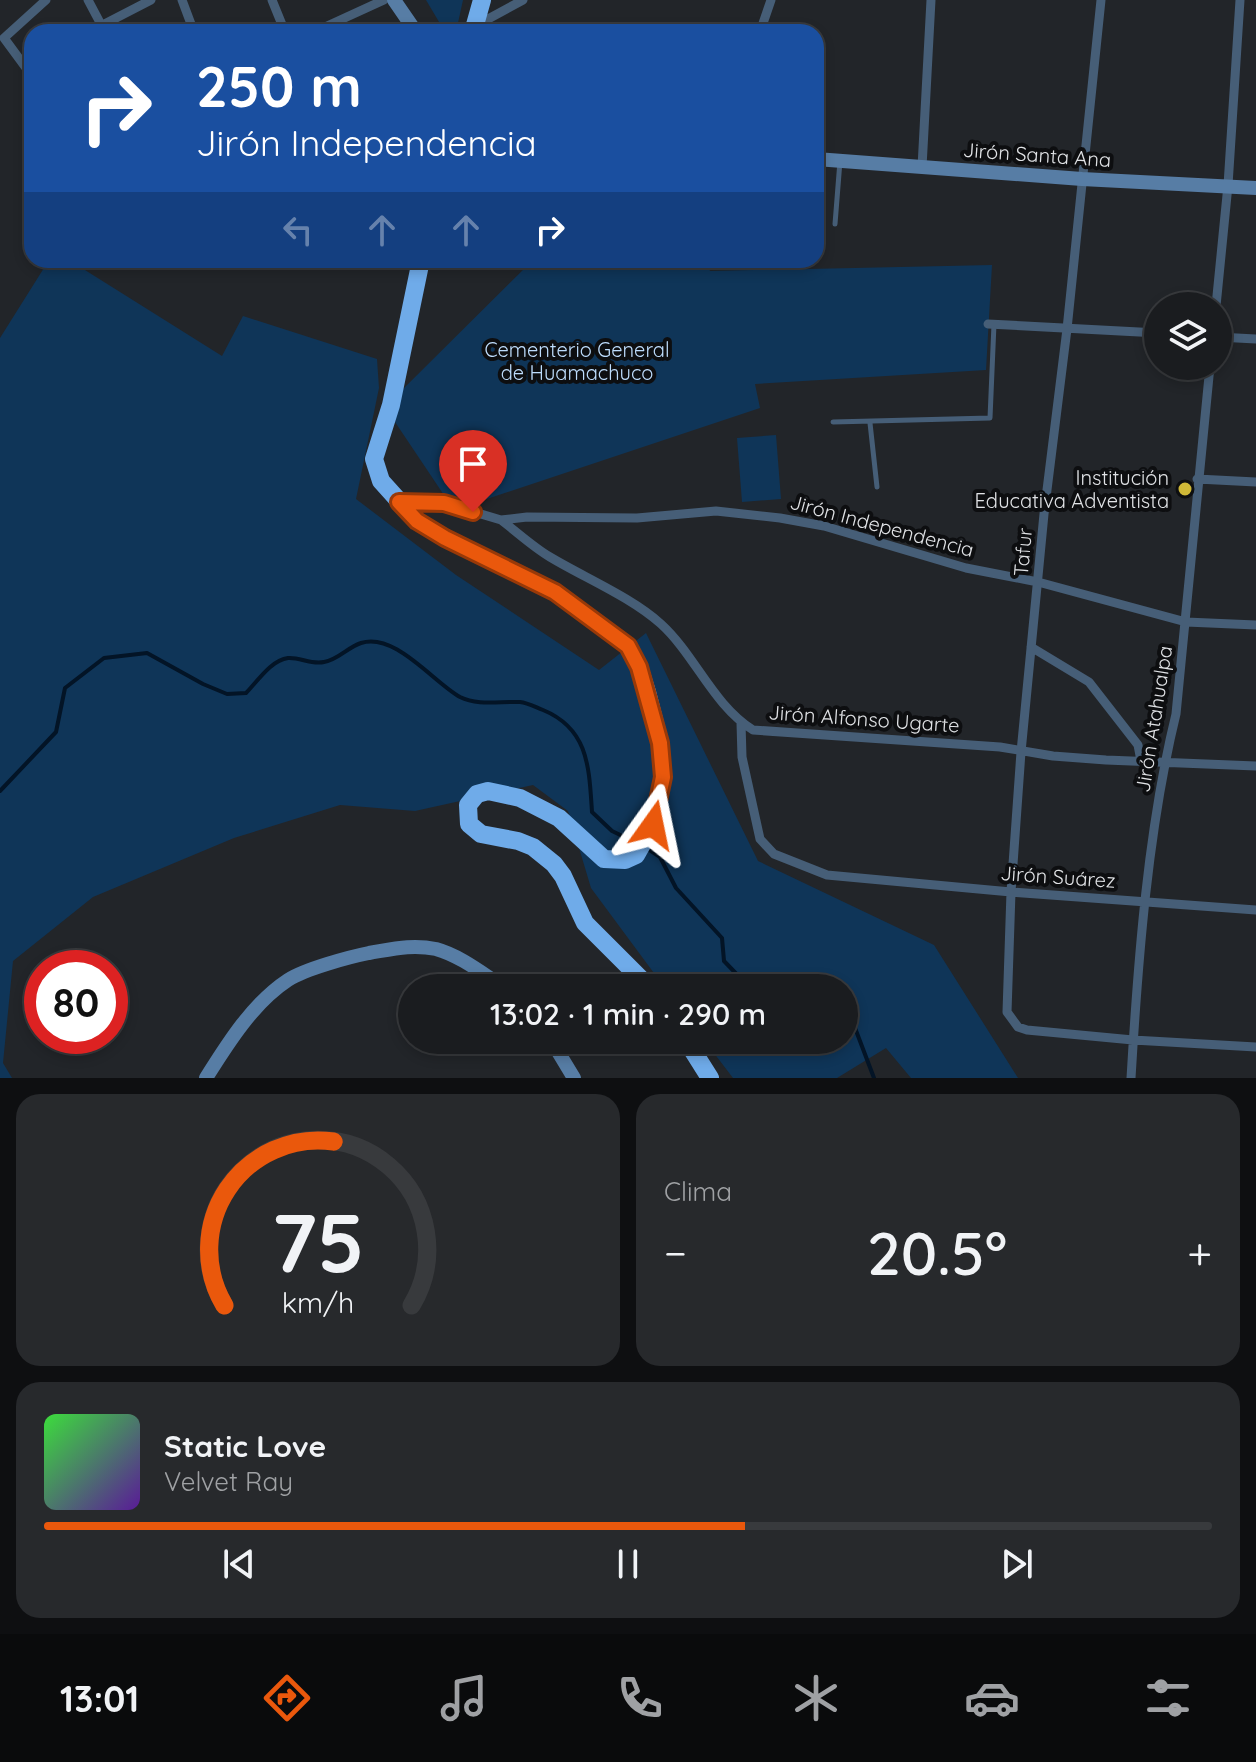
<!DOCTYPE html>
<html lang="es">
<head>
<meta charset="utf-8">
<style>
  :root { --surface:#1a1c1f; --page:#27292c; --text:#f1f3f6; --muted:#9fa1a4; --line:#383a3d; --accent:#ea580c }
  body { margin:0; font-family:Quicksand,sans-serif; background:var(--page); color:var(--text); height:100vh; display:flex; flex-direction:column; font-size:30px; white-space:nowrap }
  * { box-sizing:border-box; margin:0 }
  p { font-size:26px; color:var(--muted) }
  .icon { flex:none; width:44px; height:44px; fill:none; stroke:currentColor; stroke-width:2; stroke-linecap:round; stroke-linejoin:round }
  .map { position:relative; height:1078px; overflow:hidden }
  .panel { display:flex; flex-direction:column; gap:16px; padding:16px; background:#0e0f11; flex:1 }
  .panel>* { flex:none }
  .banner { position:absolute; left:24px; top:24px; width:800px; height:244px; border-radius:24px; box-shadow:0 4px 12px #0003,0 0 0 2px var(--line); background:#1a4fa0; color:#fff; overflow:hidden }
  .buttons { position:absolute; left:1144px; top:292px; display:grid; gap:16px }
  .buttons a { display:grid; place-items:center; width:88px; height:88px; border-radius:50%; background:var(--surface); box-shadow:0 4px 12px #0003,0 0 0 2px var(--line); font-size:40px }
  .speed { position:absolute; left:24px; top:950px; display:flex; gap:16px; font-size:40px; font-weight:700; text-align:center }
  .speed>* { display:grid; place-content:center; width:104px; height:104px; border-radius:50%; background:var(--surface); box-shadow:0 4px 12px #0003,0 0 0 2px var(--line); line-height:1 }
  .speed .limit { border:12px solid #d22; background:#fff; color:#111 }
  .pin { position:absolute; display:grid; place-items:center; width:68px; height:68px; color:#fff; margin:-82px -34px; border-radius:50% 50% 50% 0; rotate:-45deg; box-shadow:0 0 8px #0007 }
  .pin .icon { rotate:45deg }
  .me { position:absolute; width:88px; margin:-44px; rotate:12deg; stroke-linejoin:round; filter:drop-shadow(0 0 6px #0008) }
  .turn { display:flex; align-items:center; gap:28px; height:168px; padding:0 40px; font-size:36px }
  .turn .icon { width:104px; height:104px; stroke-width:2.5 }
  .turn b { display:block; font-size:56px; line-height:68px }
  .lanes { display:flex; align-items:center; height:76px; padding:0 40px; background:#0003; justify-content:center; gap:40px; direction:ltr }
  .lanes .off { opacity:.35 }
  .big { font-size:60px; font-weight:600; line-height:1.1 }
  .panel .card { flex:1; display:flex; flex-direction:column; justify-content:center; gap:12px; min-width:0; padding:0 28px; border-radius:24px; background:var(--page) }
  .panel .dial { align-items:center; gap:0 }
  .dial svg { height:208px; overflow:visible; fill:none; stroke:var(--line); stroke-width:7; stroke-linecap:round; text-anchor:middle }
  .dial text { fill:var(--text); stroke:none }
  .song { display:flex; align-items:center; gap:24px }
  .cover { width:96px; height:96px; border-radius:12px; background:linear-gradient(135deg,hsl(120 70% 55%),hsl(270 70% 35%)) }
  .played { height:8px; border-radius:4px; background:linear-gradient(90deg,var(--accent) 60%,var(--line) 60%) }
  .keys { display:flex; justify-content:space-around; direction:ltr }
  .heat { display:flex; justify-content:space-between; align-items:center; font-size:44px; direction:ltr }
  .panel .tiles { flex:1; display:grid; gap:16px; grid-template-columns:1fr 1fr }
  .card:last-child { grid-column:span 2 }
  .trip { position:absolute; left:398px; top:974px; width:460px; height:80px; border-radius:40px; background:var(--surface); box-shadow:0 4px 12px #0003,0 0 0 2px var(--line); font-weight:600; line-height:80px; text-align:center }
  .tabs { display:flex; height:128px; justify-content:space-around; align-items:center; background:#0a0b0c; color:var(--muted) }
  .tabs .icon { width:56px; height:56px }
  .tabs .on { color:var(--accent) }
  .tabs b { font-size:36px; color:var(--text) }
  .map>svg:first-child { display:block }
  .green { fill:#0f3558 }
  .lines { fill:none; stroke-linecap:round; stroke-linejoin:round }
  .stream { stroke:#031426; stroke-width:4 }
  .lane { stroke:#465e77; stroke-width:5 }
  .street { stroke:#465e77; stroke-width:9 }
  .secondary { stroke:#577da5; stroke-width:14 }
  .highway { stroke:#6fabe9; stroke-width:18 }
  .route-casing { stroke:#983908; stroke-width:20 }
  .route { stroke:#ea580c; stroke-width:14 }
  .poi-dot { fill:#cfb837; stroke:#0d0e10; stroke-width:3 }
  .labels { text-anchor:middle; stroke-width:8; stroke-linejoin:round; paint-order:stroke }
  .street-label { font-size:20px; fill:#e1e3e6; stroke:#0d0e10 }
  .park-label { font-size:20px; fill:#beddfd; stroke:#0d0e10 }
  .poi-label { font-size:20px; fill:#e1e3e6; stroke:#0d0e10; text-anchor:end }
</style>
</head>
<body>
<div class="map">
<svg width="1256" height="1078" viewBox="0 0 1256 1078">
  <rect width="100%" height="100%" fill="#222529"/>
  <!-- green -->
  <path class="green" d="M 426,0 L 463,0 L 456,32 L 445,32 Z
    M 49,260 L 69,260 L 222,356 L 243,316 L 377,359 L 379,388 L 356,499 L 456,575 L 599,670 L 646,633 L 758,861 L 934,945 L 1018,1078 L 911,1078 L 886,1048 L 837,1078 L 733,1078 L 704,1040 L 844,1040 L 844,988 L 665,988 L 591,888 L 568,811 L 533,785 L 415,811 L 340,805 L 234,838 L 93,897 L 13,961 L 3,1063 L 12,1078 L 0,1078 L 0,338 Z
    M 533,260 L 706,260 L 710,271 L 992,265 L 986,370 L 755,384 L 760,408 L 454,510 L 395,422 L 403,389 Z
    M 776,435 L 781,499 L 742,502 L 737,438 Z"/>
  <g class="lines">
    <!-- stream -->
    <path class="stream" d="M 0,791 L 56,732 L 65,688 L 104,658 L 147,653 L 203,684 L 227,694 L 246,693 C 257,682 271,660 288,658 C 300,657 311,665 324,662 C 338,660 348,647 361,643 C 395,632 433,682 460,697 C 478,706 500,701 520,702 C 528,703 535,707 543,710 C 589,729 589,768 592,812 L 612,831 L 637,843
      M 648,849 L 660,857 L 676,888 L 722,938 L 724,961 L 750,988
      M 844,1015 L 852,1020 L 874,1078"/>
    <!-- lane -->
    <path class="lane" d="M 835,224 L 840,161
      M 833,422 L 990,418 L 994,324
      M 870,423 L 877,487"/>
    <!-- street -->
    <path class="street" d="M 88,0 L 105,32
      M 182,0 L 194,32
      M 272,0 L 285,32
      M 1101,0 L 1067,329 L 1044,514 L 1021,752 L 1011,892 L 1007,1012 L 1018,1027 L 1027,1030 L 1133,1040 L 1256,1047
      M 477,25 L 523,0
      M 89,32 L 151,0
      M 314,32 L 384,0
      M 760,32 L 771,0
      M 32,76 L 4,38 L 46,0
      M 922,167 L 931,0
      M 1216,306 L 1228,185 L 1240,0
      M 988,324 L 1158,333
      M 1218,337 L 1256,339
      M 1197,479 L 1256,482
      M 400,503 L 444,503 L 501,520 L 527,517 L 637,518 L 716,511 L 780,518 L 824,526 L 966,568 L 1038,582 L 1186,622 L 1256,625
      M 501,520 C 517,532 533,547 550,557 C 585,578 631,597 661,624 C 695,655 713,705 753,730 L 1000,747 L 1053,756 L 1106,760 L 1256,766
      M 1031,647 L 1089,682 L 1138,745 L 1141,761
      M 741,723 L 742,757 L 760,839 L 774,854 L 827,875 L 1011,892 L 1256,910
      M 1131,1078 C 1138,960 1148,828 1176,714 L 1210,366"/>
    <!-- secondary -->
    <path class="secondary" d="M 394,0 L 416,32
      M 816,159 L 1082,179 L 1256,188
      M 551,1040 L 574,1078
      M 206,1078 C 228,1043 253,1003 288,980 C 305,969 349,957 369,953 C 393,949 412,944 436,949 C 461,956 483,974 505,988"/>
    <!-- highway -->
    <path class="highway" d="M 473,32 L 482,0
      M 421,260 L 391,405 L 374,459 L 381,481 L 417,521 L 445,538 L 555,592 L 628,646 L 639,667 L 647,692 L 660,743 L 663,777 L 653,825 L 636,855 L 625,860 L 604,859 L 559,818 L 520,798 L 488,791 L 477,794 L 468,805 L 469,824 L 481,834 L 518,841 L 533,847 L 554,864 L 563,876 L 585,923 L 650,988
      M 686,1040 L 710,1078"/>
  </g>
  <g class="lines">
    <defs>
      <path id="route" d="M 473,512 L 444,503 L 399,502 L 417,521 L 445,538 L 555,592 L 628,646 L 639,667 L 660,743 L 663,777 L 653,825"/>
    </defs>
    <!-- route casing -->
    <use href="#route" class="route-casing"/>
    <!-- route -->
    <use href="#route" class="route"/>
  </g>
  <!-- markers -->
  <circle class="poi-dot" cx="1185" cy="489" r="8"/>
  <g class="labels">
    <!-- street labels -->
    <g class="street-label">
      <text transform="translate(1037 155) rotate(4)" y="7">Jirón Santa Ana</text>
      <text transform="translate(882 526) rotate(15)" y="7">Jirón Independencia</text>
      <text transform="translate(1023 552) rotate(-85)" y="7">Tafur</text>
      <text transform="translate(864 719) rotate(4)" y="7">Jirón Alfonso Ugarte</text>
      <text transform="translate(1154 719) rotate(-81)" y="7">Jirón Atahualpa</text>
      <text transform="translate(1058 877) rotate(4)" y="7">Jirón Suárez</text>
    </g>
    <!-- park labels -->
    <g class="park-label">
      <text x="577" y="357">Cementerio General<tspan x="577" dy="23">de Huamachuco</tspan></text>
    </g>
    <!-- poi labels -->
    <g class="poi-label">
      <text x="1169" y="485">Institución<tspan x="1169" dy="23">Educativa Adventista</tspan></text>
    </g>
  </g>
</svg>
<div class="buttons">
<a><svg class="icon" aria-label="layers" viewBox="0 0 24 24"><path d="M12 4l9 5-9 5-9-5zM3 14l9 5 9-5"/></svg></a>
</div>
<div class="speed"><div class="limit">80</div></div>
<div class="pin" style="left:473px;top:512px;background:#d93025"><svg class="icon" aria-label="arrive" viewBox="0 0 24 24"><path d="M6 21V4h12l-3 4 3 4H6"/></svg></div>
<svg class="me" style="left:653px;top:825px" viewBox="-20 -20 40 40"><path d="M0-17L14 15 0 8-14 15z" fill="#ea580c" stroke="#fff" stroke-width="4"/></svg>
<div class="trip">13:02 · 1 min · 290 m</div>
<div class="banner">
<div class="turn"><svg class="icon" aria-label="right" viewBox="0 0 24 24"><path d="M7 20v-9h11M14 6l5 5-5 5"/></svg><div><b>250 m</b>Jirón Independencia</div></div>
<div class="lanes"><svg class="icon off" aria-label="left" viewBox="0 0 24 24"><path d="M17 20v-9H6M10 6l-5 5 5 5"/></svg><svg class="icon off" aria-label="ahead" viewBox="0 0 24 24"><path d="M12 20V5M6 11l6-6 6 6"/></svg><svg class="icon off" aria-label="ahead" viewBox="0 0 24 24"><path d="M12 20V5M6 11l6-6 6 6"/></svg><svg class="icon" aria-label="right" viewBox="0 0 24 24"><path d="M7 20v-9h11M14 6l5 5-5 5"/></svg></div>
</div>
</div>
<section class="panel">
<div class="tiles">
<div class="card dial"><svg viewBox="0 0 100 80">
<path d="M14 69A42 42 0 1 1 86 69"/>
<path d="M14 69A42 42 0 0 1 56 6" stroke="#ea580c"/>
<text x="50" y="56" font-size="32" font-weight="700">75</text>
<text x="50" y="72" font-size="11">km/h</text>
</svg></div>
<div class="card"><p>Clima</p>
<div class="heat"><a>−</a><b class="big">20.5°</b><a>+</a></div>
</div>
<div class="card">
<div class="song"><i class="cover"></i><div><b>Static Love</b><p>Velvet Ray</p></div></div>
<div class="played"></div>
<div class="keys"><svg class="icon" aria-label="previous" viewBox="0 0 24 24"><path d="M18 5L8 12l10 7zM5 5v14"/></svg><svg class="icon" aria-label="pause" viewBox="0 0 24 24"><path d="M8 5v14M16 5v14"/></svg><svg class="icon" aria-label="next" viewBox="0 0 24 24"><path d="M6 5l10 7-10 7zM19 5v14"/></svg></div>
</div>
</div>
</section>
<nav class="tabs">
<b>13:01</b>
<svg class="icon on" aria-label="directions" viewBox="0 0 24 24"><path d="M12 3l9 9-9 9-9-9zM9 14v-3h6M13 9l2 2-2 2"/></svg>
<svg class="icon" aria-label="music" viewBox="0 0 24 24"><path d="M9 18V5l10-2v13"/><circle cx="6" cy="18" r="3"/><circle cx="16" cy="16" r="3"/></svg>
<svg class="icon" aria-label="phone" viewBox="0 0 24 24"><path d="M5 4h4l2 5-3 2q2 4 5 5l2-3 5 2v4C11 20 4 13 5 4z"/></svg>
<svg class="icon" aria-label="climate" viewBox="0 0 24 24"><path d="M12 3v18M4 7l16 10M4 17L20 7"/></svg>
<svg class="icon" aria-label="car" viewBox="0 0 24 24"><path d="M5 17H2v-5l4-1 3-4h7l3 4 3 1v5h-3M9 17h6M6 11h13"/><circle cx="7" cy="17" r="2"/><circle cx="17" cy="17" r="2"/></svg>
<svg class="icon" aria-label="filters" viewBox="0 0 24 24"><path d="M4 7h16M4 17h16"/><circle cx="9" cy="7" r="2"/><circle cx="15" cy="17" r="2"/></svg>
</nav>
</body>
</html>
